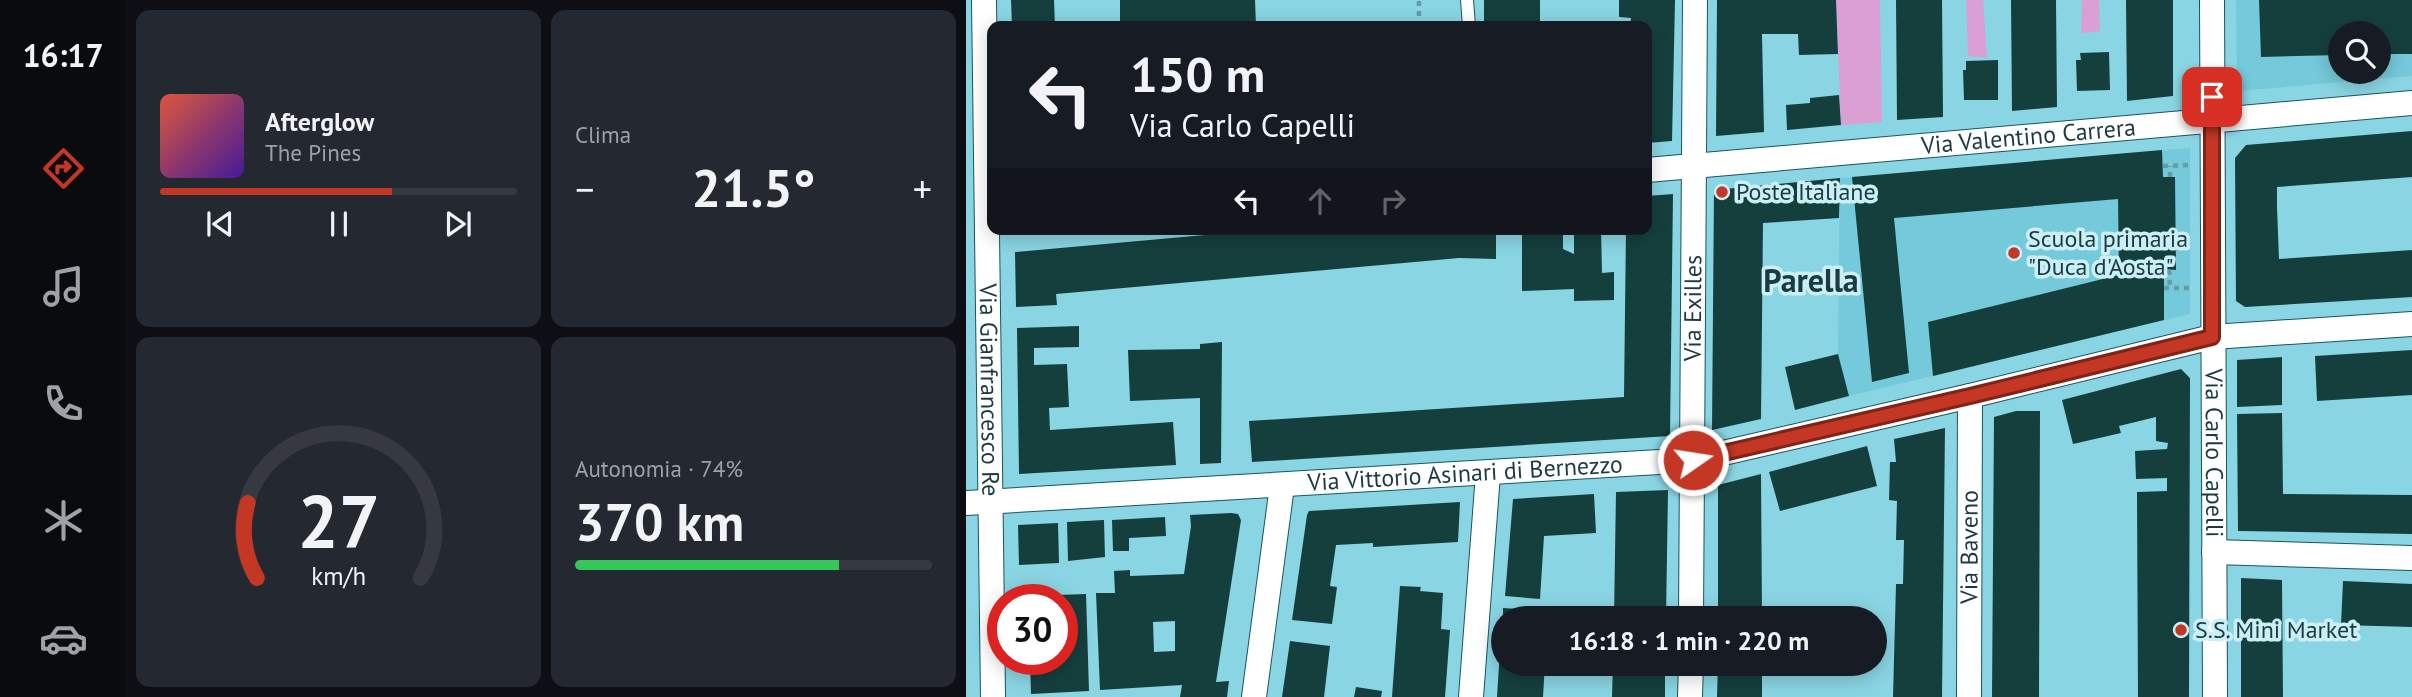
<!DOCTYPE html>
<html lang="it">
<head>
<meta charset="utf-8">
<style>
  :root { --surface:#171b24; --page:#242831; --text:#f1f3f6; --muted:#9ea1a6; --line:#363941; --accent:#c33724 }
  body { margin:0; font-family:"PT Sans",sans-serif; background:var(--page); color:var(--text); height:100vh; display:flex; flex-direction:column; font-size:26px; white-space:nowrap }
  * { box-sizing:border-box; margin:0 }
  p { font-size:23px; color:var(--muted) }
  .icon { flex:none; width:38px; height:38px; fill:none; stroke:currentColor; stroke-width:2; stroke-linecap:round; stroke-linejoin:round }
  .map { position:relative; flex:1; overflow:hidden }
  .drawer { display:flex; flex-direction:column; gap:10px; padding:10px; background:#0d0f14; width:840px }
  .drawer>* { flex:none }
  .hud { position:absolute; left:21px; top:21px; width:665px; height:214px; border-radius:14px; box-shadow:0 4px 18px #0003; background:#171b24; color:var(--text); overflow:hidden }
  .controls { position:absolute; left:1362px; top:21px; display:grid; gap:14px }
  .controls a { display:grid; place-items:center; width:63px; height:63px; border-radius:50%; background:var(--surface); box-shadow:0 4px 18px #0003; font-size:35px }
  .speed { position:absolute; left:21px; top:584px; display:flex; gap:14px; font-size:35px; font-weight:700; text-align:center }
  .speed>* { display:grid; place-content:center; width:91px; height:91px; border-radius:50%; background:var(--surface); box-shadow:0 4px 18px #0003; line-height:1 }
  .speed .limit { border:10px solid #d22; background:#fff; color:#111 }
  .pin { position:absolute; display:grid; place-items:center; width:60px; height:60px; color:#fff; margin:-30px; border-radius:14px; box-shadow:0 4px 10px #0006 }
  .me { position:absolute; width:77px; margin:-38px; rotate:77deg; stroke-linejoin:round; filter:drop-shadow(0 0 5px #0008) }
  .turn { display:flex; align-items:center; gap:24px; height:147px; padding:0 28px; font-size:32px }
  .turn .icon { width:91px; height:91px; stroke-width:2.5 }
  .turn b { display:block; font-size:49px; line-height:60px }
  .lanes { display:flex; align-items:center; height:66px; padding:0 28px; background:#0003; justify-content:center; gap:35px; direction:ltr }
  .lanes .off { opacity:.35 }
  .big { font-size:52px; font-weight:600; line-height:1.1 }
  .drawer .widget { flex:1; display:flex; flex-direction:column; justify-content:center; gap:10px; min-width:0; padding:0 24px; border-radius:14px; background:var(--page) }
  .drawer .dial { align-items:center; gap:0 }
  .dial svg { height:182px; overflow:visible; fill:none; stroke:var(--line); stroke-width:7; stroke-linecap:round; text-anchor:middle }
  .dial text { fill:var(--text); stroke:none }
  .song { display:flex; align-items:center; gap:21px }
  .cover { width:84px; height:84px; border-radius:10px; background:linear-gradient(135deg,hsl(10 70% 55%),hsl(260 70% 35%)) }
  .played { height:7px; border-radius:4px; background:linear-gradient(90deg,var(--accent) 65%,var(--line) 65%) }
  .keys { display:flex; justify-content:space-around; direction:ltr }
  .heat { display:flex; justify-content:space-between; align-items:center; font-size:38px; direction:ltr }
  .charge { height:10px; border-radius:5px; background:linear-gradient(90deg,#34c759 74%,var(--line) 0) }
  .drawer .tiles { flex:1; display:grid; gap:10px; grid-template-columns:repeat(2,1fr) }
  .trip { position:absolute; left:525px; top:606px; width:396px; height:70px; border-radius:35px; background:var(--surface); box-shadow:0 4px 18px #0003; font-weight:600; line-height:70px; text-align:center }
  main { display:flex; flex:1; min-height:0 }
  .menu { display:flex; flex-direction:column; width:126px; justify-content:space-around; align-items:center; background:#090b0e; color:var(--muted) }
  .menu .icon { width:49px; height:49px }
  .menu .active { color:var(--accent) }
  .menu b { font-size:32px; color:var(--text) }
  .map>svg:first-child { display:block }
  .built { fill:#74c9da; fill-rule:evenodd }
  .green { fill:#da9fd3 }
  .building { fill:#153f3d; fill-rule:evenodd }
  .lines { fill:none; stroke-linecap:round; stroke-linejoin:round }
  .lane-casing { stroke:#19555f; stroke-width:14 }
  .street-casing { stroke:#19555f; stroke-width:26 }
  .path { stroke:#619ca7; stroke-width:4.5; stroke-dasharray:5 5; stroke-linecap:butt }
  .lane { stroke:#fff; stroke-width:12 }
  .street { stroke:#fff; stroke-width:24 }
  .route-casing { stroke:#7f2417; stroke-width:18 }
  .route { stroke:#c33724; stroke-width:12 }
  .poi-dot { fill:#c33724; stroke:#cbeff6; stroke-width:2.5 }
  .labels { text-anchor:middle; stroke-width:7; stroke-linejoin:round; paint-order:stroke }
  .street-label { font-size:24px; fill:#1c3b41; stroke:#cbeff6 }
  .poi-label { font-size:24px; fill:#1c3b41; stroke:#cbeff6; text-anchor:start }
  .district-label { font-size:32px; font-weight:bold; fill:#1c3b41; stroke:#cbeff6 }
</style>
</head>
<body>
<main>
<nav class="menu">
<b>16:17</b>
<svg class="icon active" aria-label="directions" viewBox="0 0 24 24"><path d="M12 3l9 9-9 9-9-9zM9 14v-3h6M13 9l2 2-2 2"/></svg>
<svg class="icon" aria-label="music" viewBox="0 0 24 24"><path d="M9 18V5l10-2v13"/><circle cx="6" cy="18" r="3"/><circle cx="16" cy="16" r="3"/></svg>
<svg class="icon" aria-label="phone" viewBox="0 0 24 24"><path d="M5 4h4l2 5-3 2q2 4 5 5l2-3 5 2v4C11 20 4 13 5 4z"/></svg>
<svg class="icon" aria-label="climate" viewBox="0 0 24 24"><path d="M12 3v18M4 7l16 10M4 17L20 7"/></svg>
<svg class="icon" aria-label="car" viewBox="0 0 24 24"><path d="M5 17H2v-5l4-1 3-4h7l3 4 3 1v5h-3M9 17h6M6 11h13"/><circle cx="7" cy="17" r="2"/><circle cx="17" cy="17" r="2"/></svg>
</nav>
<section class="drawer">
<div class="tiles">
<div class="widget">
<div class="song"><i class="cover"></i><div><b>Afterglow</b><p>The Pines</p></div></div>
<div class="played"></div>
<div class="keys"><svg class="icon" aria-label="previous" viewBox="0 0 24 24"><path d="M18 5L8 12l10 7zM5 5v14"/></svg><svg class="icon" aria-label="pause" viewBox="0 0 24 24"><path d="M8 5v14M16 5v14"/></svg><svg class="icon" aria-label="next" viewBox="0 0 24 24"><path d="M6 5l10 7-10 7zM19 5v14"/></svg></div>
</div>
<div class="widget"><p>Clima</p>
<div class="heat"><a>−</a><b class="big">21.5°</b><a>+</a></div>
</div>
<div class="widget dial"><svg viewBox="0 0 100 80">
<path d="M14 69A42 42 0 1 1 86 69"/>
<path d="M14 69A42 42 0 0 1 10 36" stroke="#c33724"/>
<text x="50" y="56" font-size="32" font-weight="700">27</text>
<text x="50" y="72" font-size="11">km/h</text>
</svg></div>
<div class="widget"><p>Autonomia · 74%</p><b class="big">370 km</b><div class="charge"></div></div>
</div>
</section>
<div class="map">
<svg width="1446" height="697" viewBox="0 0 1446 697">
  <rect width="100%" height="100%" fill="#8ad5e3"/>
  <!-- built -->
  <path class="built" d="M 1270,0 L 1446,0 L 1446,76 L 1271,91 ZM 1374,33 L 1412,33 L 1412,72 L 1374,72 Z
    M 1224,148 L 1224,314 L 883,396 L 872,354 L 874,178 Z"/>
  <!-- green -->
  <path class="green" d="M 870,0 L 914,0 L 916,122 L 875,125 Z
    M 1000,0 L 1017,0 L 1021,58 L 1002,56 Z
    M 1116,0 L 1133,0 L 1134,31 L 1115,33 Z"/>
  <!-- building -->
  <path class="building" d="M 45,0 L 88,0 L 89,26 L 46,26 Z
    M 154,0 L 289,0 L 290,26 L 154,26 Z
    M 518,0 L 574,0 L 574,26 L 518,26 Z
    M 653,0 L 709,0 L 706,141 L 681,143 L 681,26 L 664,26 L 665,18 L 653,17 Z
    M 751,0 L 870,0 L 872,54 L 833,55 L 832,34 L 796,34 L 798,132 L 750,136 Z
    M 930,0 L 976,0 L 977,117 L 931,120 Z
    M 1045,0 L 1090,0 L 1091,107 L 1046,111 Z
    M 1160,0 L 1207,0 L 1207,96 L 1161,101 Z
    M 1293,0 L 1446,0 L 1446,54 L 1412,54 L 1412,33 L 1374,33 L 1374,55 L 1295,57 Z
    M 1143,52 L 1144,90 L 1111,91 L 1110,60 L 1115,60 L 1114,53 Z
    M 1032,60 L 1032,100 L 998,100 L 997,70 L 1000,70 L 1000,61 Z
    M 873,95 L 875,125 L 821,130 L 820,105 L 844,103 L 844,98 Z
    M 1446,131 L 1446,177 L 1311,187 L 1311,207 L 1313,259 L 1446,250 L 1446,297 L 1279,307 L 1270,301 L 1269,158 L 1280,145 Z
    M 1196,150 L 1197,177 L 1209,177 L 1210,270 L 1198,269 L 1198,320 L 967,376 L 962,322 L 1153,275 L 1152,199 L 928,218 L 943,373 L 906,382 L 886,177 Z
    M 874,178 L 873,218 L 797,223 L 795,419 L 746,430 L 748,190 Z
    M 707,194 L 704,436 L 286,462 L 283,421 L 658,397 L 660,229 L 681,229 L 681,196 Z
    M 307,229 L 530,229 L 530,259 L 493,258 L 90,294 L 91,305 L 50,307 L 49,252 Z
    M 556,229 L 597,229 L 597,249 L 608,254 L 608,229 L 635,229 L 636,273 L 648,272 L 648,300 L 608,301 L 608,289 L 556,291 Z
    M 113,326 L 113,347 L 68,348 L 68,365 L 101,364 L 103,407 L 83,408 L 84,430 L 207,422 L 210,465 L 53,474 L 51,328 Z
    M 256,342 L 255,463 L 234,464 L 234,398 L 164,401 L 162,350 L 234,349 L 234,344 Z
    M 1446,350 L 1446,395 L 1351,401 L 1349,356 Z
    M 872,354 L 883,396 L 829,410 L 819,367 Z
    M 1316,357 L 1316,405 L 1271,407 L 1271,360 Z
    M 1215,369 L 1224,378 L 1223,697 L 1172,697 L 1171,492 L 1201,491 L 1201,478 L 1170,479 L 1169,451 L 1201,449 L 1202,443 L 1190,441 L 1190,417 L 1153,426 L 1155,433 L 1107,444 L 1096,400 Z
    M 1050,411 L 1074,411 L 1073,697 L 1026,697 L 1028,417 Z
    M 1316,413 L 1317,494 L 1446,495 L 1446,534 L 1272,531 L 1271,414 Z
    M 979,428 L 976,697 L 927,697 L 930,584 L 937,584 L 938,540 L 930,540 L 931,501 L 923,500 L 924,462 L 930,462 L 928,439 Z
    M 901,446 L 911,486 L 814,511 L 803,472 Z
    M 795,474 L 796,618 L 752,618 L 752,485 Z
    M 702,490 L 700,618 L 648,618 L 650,492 Z
    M 628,494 L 630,533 L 578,536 L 574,599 L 539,596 L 547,499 Z
    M 494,502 L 492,542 L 407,547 L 407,543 L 370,545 L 364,586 L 371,587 L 366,624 L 326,620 L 341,515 L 343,511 Z
    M 265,513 L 272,514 L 275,520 L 250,682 L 263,681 L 261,697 L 214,697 L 216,685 L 134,690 L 130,593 L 149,593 L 148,571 L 164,570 L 164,576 L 218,574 L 225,526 L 224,515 ZM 209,621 L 209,651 L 188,652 L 187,622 Z
    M 199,517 L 200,536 L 163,538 L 163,551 L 147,551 L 146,520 Z
    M 138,520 L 139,557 L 102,561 L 101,522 Z
    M 92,523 L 93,563 L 53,565 L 52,525 Z
    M 1275,578 L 1316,580 L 1317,697 L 1275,697 Z
    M 1377,581 L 1446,584 L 1446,627 L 1375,625 Z
    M 434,586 L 455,587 L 454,591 L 477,593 L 475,629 L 484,630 L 479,697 L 426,697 Z
    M 120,594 L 123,691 L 65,694 L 64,660 L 96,660 L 96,600 L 62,600 L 62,596 Z
    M 537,608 L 583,611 L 583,618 L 537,618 Z
    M 535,634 L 537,634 L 537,663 L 579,663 L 577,697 L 531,697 Z
    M 324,641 L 364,646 L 358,697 L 316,697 Z
    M 647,663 L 699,663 L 699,697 L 646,697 Z
    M 752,663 L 796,663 L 796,697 L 751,697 Z
    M 390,687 L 416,691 L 415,697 L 388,697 Z"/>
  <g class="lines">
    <defs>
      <path id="lane" d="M 501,0 L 503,26"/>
      <g id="street">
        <path id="s1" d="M 18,0 L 27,697"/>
        <path id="s2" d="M 1246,0 L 1249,697"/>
        <path id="s3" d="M 681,170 L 1446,103"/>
        <path id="s4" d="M 0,503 L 727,460 L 1004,396 L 1246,337 L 1446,324"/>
        <path d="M 1248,552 L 1446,558"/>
        <path id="s5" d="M 725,618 L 729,0"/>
        <path d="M 288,697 L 316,486"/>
        <path d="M 505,697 L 522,474"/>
        <path d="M 724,697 L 725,663"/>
        <path id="s6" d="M 1003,697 L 1004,396"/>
      </g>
    </defs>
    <!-- lane casing -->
    <use href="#lane" class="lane-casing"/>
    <!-- street casing -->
    <use href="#street" class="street-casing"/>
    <!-- path -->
    <path class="path" d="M 453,26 L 453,0
      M 1197,166 L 1224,165
      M 1204,177 L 1204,166
      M 1203,270 L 1204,288
      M 1198,288 L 1225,288"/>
    <!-- lane -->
    <use href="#lane" class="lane"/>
    <!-- street -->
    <use href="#street" class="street"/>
  </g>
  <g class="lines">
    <defs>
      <path id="route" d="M 727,460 L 1004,396 L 1246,337 L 1246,97"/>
    </defs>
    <!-- route casing -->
    <use href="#route" class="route-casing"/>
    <!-- route -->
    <use href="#route" class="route"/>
  </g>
  <!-- markers -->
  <g class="poi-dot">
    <circle cx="756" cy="192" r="7"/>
    <circle cx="1048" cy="253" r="7"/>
    <circle cx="1215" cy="630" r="7"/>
  </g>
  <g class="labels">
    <!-- street labels -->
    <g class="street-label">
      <text dy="8" stroke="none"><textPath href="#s3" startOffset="383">Via Valentino Carrera</textPath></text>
      <text dy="8" stroke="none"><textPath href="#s5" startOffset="310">Via Exilles</textPath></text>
      <text dy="8" stroke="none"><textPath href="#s1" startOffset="390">Via Gianfrancesco Re</textPath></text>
      <text dy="8" stroke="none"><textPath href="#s2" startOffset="453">Via Carlo Capelli</textPath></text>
      <text dy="8" stroke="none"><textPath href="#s4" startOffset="500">Via Vittorio Asinari di Bernezzo</textPath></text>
      <text dy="8" stroke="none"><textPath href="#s6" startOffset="150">Via Baveno</textPath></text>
    </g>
    <!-- poi labels -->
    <g class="poi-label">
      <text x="770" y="200">Poste Italiane</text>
      <text x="1062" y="247">Scuola primaria<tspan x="1062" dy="28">"Duca d'Aosta"</tspan></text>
      <text x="1229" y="638">S.S. Mini Market</text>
    </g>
    <!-- district labels -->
    <g class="district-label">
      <text x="845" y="292">Parella</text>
    </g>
  </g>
</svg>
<div class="controls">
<a><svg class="icon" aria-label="search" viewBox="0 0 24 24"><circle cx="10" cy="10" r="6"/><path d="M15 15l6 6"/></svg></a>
</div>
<div class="speed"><div class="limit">30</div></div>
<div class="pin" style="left:1246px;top:97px;background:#d93025"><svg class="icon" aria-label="arrive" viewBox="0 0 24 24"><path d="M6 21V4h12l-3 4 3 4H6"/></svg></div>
<svg class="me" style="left:727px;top:460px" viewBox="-20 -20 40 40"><circle r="17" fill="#c33724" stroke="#fff" stroke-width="3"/><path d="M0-11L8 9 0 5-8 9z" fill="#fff"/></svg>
<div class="trip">16:18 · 1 min · 220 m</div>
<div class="hud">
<div class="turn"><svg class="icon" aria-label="left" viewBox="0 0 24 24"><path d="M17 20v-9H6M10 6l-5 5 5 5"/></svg><div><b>150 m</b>Via Carlo Capelli</div></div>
<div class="lanes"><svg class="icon" aria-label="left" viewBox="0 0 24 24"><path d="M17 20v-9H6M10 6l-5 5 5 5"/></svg><svg class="icon off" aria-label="ahead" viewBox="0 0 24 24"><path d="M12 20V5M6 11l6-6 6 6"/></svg><svg class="icon off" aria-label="right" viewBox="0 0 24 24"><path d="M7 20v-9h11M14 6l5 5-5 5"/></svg></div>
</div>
</div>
</main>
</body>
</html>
